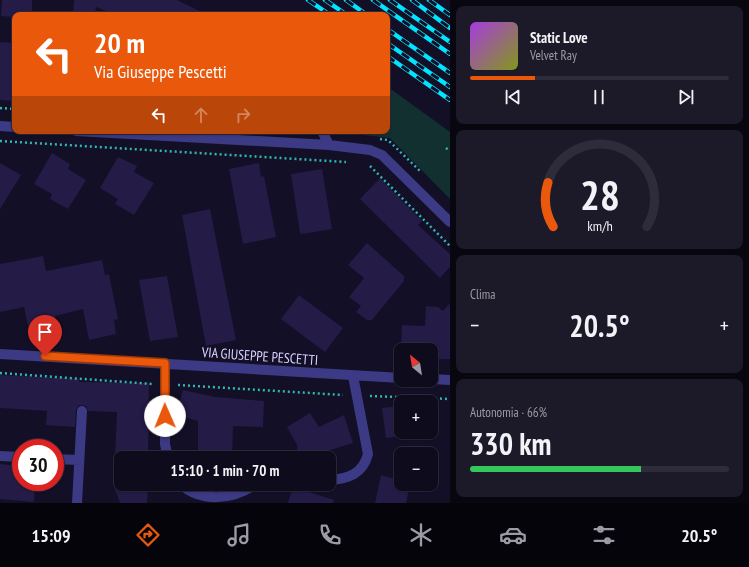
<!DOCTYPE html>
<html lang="it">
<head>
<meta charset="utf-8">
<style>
  :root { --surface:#0e0b1c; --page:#1c1929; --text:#f1f3f6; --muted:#9b9ba3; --line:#2e2b3b; --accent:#ea580c }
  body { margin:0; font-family:"PT Sans Narrow",sans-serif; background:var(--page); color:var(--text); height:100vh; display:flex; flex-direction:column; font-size:15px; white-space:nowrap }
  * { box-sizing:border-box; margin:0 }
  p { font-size:13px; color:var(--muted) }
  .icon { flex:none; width:22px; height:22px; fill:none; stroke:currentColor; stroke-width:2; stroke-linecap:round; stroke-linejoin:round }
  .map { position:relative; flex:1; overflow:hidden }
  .sheet { display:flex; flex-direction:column; gap:6px; padding:6px; background:#08060f; width:299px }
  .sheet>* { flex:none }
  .guide { position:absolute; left:12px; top:12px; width:378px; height:122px; border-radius:8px; box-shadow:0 1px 3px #0004,0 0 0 1px var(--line); background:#ea580c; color:#fff; overflow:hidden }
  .needle { width:26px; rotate:330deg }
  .fabs { position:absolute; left:394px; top:343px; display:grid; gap:8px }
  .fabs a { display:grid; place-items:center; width:44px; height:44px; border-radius:8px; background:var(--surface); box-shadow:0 1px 3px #0004,0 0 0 1px var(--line); font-size:20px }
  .speed { position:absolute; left:12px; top:439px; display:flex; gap:8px; font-size:20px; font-weight:700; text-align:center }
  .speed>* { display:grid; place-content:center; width:52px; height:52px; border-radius:50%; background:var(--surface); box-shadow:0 1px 3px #0004,0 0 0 1px var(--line); line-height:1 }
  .speed .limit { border:6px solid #d22; background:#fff; color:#111 }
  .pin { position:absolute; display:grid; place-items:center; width:34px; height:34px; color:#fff; margin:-41px -17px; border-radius:50% 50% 50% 0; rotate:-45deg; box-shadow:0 0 4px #0007 }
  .pin .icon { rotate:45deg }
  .me { position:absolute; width:44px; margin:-22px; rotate:359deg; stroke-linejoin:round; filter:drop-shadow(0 0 3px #0008) }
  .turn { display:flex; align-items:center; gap:14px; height:84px; padding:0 16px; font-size:18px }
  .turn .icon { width:52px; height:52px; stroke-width:2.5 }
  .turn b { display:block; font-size:28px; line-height:34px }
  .lanes { display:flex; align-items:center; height:38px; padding:0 16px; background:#0003; justify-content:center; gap:20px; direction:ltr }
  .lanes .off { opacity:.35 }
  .big { font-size:30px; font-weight:800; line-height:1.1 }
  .sheet .tile { flex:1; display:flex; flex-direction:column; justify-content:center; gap:6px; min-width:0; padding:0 14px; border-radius:8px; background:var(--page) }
  .sheet .dial { align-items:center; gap:0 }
  .dial svg { height:104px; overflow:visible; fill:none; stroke:var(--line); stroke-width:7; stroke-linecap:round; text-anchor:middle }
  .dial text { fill:var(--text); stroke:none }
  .song { display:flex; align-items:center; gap:12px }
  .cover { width:48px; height:48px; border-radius:6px; background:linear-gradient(135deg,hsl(280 70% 55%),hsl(70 70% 35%)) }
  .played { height:4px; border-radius:2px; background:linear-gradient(90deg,var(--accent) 25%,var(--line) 25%) }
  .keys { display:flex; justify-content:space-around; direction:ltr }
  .heat { display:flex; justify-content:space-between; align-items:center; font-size:22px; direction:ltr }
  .charge { height:6px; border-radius:3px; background:linear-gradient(90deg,#34c759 66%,var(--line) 0) }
  .trip { position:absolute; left:114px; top:451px; width:222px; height:40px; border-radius:8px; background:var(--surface); box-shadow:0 1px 3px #0004,0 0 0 1px var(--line); font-weight:800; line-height:40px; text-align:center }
  .menu { display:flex; height:64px; justify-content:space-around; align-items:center; background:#06040b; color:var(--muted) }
  .menu .icon { width:28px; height:28px }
  .menu .current { color:var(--accent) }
  .menu b { font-size:18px; color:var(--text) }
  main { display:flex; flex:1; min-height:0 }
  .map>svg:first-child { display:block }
  .green { fill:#12302f }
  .building { fill:#241b47 }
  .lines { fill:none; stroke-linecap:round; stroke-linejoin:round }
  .path { stroke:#2fb8b0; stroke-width:2.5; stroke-dasharray:2 3; stroke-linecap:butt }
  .minor { stroke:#3d3a85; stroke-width:10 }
  .rail-casing { stroke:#00e5ff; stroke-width:4.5 }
  .rail { stroke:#130f26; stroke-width:3; stroke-dasharray:9; stroke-linecap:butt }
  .route-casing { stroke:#983908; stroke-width:10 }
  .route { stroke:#ea580c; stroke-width:7 }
  .labels { text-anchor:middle; stroke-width:4; stroke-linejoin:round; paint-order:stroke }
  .street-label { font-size:14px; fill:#d9d4ff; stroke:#130f26 }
</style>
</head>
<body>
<main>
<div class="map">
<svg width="450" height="503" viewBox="0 0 450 503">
  <rect width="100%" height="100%" fill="#130f26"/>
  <!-- green -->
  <path class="green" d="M 388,87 L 450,132 L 450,199 L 390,138 L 336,132 L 337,131 L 387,131 Z"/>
  <!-- building -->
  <path class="building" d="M 2,0 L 32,0 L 32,15 L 15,15 L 15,17 L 1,16 Z
    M 74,0 L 177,0 L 208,15 L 116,15 L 96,7 L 95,15 L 73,15 Z
    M 0,42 L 15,43 L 15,101 L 0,100 Z
    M 52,153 L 70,164 L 68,169 L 86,180 L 68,209 L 50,199 L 52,194 L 34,184 Z
    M 118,157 L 137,166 L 134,172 L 154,183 L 134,215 L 115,204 L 118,199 L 100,188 Z
    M 0,163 L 21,175 L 0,209 Z
    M 259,163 L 261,177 L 264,176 L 276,237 L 243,244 L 229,169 Z
    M 322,169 L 332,229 L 302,234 L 300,233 L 291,174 Z
    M 380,178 L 422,221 L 418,225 L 450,254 L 450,267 L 440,278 L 360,199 Z
    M 210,209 L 236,340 L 206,346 L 182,215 Z
    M 367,243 L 404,276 L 404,281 L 372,320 L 367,320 L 356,312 L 361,306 L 349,297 L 364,278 L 348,265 Z
    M 43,256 L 46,271 L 102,260 L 105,275 L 109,274 L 118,319 L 114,320 L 116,334 L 89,340 L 83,309 L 55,316 L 58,331 L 30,336 L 24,307 L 0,312 L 0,264 Z
    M 167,276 L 178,337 L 150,341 L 139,280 Z
    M 299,295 L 343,328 L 325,352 L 281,319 Z
    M 450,303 L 450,359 L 431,359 L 431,350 L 401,350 L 402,325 L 425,326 L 426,306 L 438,307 L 443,311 Z
    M 0,375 L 79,379 L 79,382 L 149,383 L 148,458 L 115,458 L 117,412 L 88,411 L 86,406 L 79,405 L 76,410 L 75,427 L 46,425 L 47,411 L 0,408 Z
    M 183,390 L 215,397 L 264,401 L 263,427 L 233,426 L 232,458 L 198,458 L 198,421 L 176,415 Z
    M 401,406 L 401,436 L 386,438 L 382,408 Z
    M 310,413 L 319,427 L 344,415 L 353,443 L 327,451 L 328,458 L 298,458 L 297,445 L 287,427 Z
    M 0,464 L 21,466 L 21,482 L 35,482 L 34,502 L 0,499 Z
    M 381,475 L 401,481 L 401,484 L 410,484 L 406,503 L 375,503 Z
    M 113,484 L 148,484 L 147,503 L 120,503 Z
    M 293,487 L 334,500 L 333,503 L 288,503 Z"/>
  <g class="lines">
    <!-- path -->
    <path class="path" d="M 0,108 L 15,109
      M 380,139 L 388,140 L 420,171
      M 0,141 L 346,162
      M 446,148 L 450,151
      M 370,166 L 450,246
      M 0,373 L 153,384
      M 178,385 L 343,395
      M 370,396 L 450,399"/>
    <!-- minor -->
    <path class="minor" d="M 0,126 L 15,127
      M 76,131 L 329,145 L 370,150 L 382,155 L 450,222
      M 322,131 L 329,145
      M 0,354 L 401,378
      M 165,363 L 165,444 L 168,458
      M 431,379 L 450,380
      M 0,456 L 21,457
      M 55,459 L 79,460
      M 329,480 C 348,479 363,474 368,454 L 353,376
      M 180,484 C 202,503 232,500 256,484
      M 77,503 L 82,411"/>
    <defs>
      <path id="rail" d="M 308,0 L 330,15
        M 325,0 L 347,15
        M 346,0 L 367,15
        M 373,0 L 450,54
        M 390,0 L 450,42
        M 412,0 L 450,28
        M 429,0 L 450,15
        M 387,29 L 450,73
        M 387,43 L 450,87
        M 387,56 L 450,100"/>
    </defs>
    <!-- rail casing -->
    <use href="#rail" class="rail-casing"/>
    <!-- rail -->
    <use href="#rail" class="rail"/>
  </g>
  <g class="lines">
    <defs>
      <path id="route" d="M 45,356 L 165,363 L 165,416"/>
    </defs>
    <!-- route casing -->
    <use href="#route" class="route-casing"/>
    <!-- route -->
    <use href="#route" class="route"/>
  </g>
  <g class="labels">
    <!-- street labels -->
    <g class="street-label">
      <text transform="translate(260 356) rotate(4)" y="5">VIA GIUSEPPE PESCETTI</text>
    </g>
  </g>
</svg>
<div class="fabs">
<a><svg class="needle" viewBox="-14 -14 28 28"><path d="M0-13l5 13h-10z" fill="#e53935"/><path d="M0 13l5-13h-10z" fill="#9b9ba3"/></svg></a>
<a>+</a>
<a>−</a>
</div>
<div class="speed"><div class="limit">30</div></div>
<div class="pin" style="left:45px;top:356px;background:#d93025"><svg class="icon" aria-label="arrive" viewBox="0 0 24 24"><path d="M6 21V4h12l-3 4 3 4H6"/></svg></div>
<svg class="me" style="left:165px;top:416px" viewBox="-20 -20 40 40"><circle r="19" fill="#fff"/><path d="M0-13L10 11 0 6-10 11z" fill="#ea580c"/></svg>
<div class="trip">15:10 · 1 min · 70 m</div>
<div class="guide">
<div class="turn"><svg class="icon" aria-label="left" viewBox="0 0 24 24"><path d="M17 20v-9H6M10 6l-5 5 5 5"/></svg><div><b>20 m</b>Via Giuseppe Pescetti</div></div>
<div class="lanes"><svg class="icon" aria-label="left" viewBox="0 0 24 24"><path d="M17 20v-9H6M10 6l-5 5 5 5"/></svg><svg class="icon off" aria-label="ahead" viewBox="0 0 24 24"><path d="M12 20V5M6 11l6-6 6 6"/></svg><svg class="icon off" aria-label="right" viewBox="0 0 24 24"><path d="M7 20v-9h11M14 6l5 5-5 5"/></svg></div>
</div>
</div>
<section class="sheet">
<div class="tile">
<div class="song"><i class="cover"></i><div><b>Static Love</b><p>Velvet Ray</p></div></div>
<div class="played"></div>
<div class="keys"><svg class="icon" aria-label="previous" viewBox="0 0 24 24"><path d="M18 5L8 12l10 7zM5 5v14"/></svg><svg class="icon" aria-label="pause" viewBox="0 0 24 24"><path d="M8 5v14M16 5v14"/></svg><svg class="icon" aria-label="next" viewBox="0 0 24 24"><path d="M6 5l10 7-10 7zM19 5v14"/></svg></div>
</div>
<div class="tile dial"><svg viewBox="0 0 100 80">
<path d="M14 69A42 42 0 1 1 86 69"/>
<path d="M14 69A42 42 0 0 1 10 35" stroke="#ea580c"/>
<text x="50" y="56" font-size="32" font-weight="700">28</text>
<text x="50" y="72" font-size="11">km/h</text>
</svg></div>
<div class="tile"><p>Clima</p>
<div class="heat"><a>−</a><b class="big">20.5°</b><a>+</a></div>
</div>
<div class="tile"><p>Autonomia · 66%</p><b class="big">330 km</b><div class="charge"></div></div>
</section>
</main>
<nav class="menu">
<b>15:09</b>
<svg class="icon current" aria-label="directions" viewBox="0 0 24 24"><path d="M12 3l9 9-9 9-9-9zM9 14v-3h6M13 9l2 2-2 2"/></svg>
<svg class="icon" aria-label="music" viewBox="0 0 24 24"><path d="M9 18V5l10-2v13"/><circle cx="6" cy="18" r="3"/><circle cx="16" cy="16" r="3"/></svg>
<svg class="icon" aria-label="phone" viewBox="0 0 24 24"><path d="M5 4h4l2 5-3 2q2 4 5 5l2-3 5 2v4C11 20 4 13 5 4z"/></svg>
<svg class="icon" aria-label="climate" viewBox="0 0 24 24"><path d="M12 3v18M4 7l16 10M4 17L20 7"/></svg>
<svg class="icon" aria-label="car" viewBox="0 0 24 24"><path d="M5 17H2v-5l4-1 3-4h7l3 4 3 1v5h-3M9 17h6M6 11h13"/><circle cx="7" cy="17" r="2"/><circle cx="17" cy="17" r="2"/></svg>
<svg class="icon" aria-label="filters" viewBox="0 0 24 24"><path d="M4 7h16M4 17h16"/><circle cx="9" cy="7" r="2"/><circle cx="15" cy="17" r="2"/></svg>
<b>20.5°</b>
</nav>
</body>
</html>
